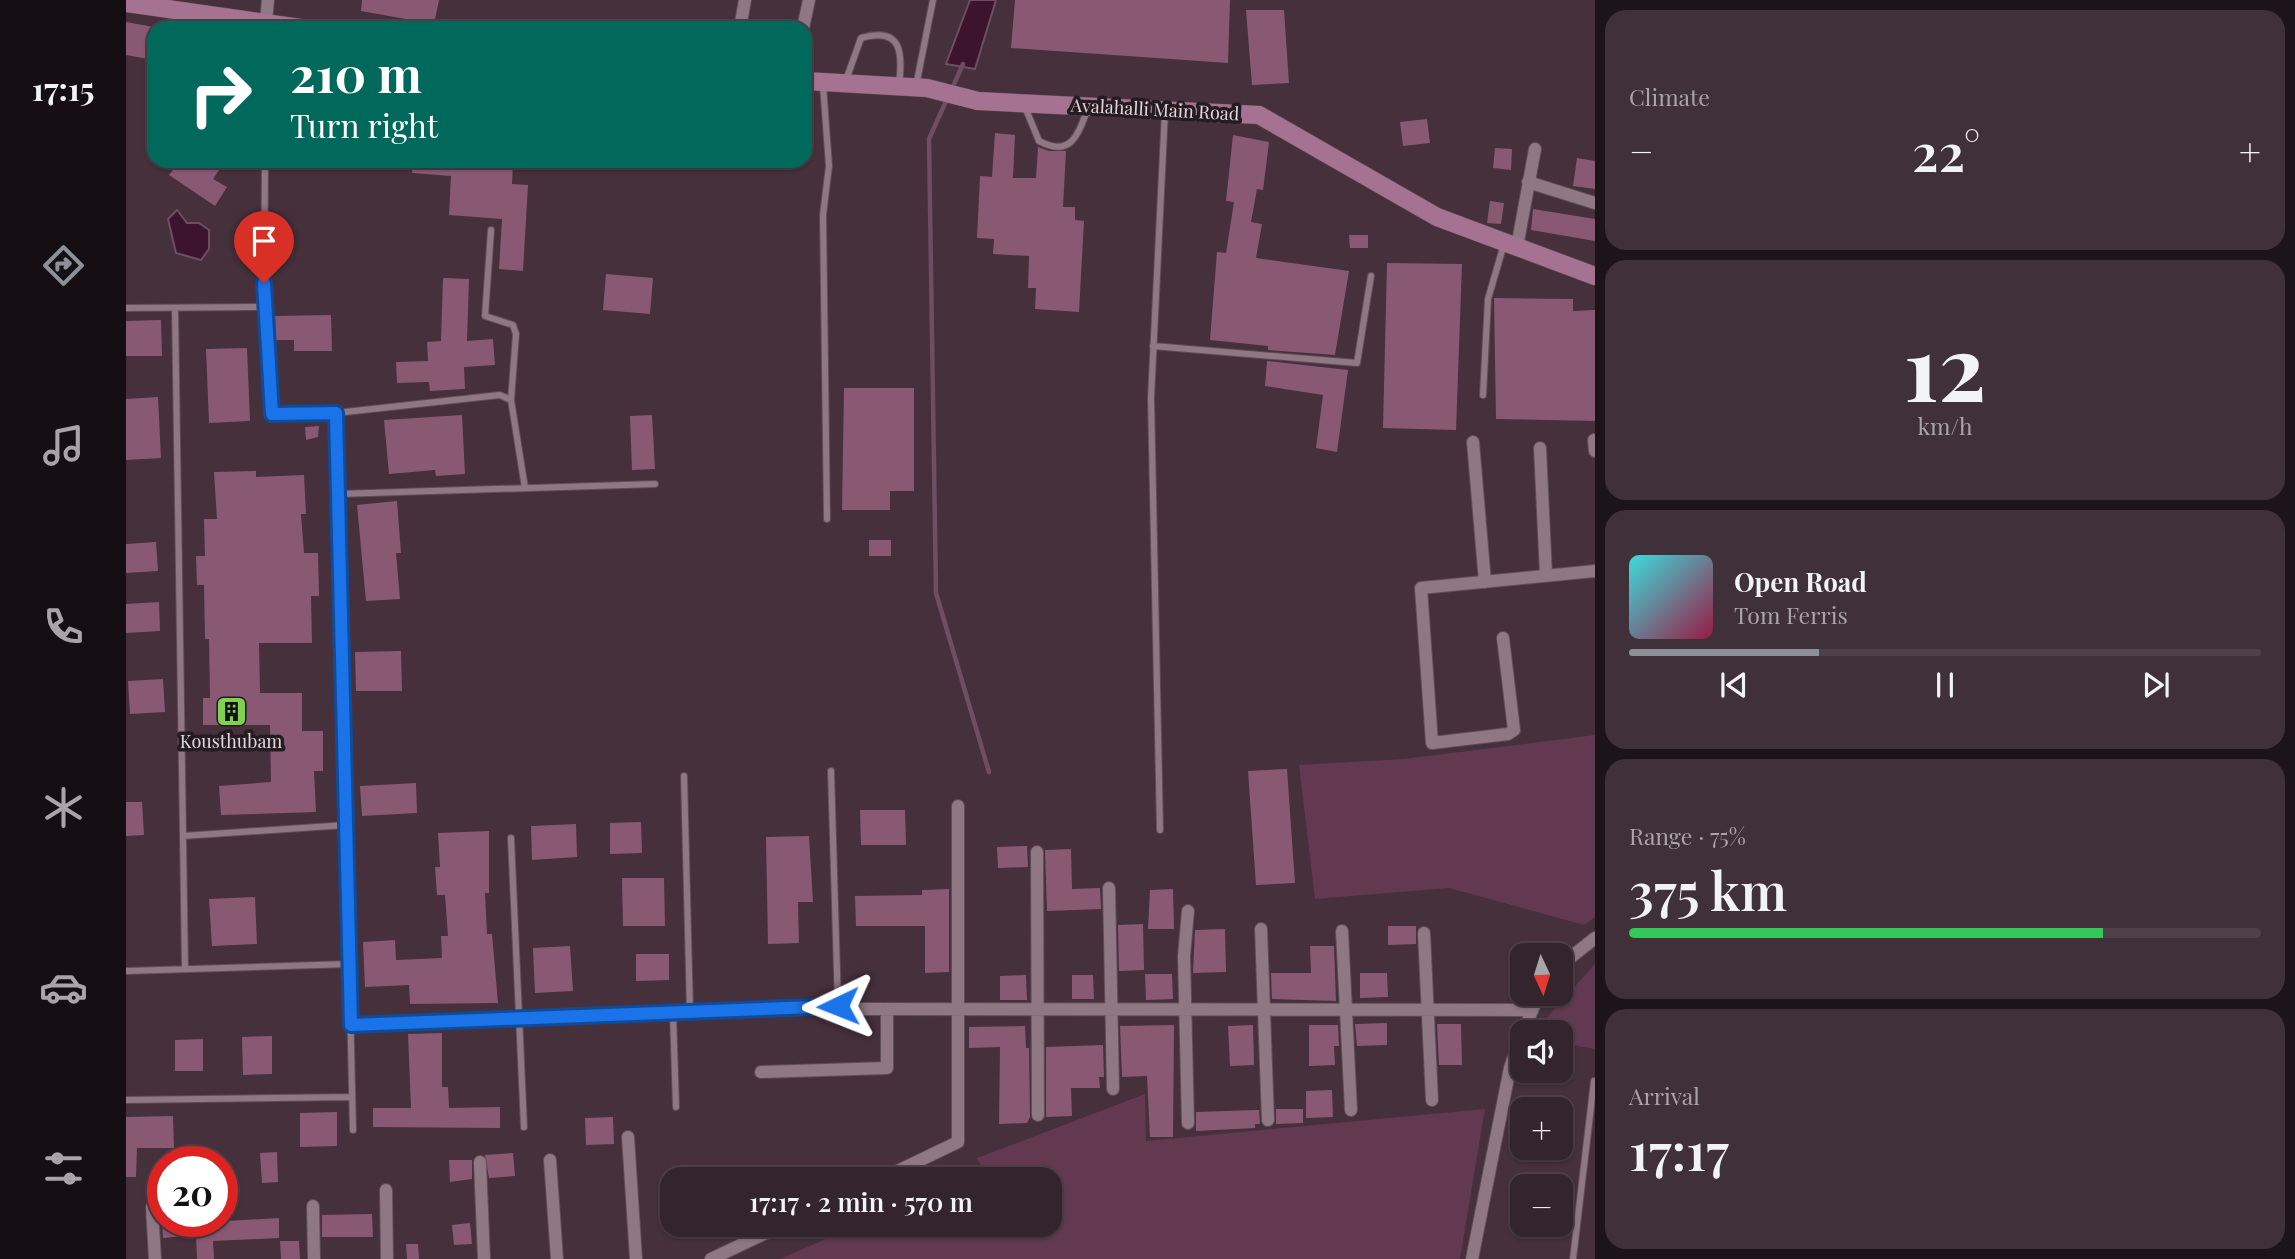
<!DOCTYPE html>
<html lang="en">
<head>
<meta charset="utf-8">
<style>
  :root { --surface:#34242d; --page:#3f3039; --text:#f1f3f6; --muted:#a9a4aa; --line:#4e4149; --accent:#8c9099 }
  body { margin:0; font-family:"Playfair Display",serif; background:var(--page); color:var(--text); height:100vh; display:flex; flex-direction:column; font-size:26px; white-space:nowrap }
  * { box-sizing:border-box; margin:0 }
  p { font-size:23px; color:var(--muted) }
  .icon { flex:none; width:38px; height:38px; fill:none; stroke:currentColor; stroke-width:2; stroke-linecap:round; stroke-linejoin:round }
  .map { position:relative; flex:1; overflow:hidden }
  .details { display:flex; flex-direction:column; gap:10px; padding:10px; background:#1d1419; width:700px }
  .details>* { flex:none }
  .top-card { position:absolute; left:21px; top:21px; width:665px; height:147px; border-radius:21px; box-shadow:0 2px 5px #0004,0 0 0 2px var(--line); background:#00695c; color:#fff; overflow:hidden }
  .needle { width:46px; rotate:176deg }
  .tools { position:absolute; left:1384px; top:943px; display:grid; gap:14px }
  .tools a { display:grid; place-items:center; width:63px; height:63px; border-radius:14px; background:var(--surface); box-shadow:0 2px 5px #0004,0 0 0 2px var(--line); font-size:35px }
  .speed { position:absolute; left:21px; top:1146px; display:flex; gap:14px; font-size:35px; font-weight:700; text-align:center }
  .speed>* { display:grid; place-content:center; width:91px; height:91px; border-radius:50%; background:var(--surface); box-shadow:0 2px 5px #0004,0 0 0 2px var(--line); line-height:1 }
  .speed .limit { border:10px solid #d22; background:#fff; color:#111 }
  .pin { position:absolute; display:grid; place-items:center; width:60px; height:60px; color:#fff; margin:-72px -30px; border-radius:50% 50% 50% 0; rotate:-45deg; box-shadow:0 0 7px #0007 }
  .pin .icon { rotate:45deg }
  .me { position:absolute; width:77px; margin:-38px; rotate:268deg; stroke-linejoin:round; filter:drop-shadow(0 0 5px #0008) }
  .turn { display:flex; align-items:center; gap:24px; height:147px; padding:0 28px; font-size:32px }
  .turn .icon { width:91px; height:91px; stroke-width:2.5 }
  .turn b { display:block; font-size:49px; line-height:60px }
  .big { font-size:52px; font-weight:600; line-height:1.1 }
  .details .card { flex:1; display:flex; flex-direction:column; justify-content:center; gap:10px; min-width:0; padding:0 24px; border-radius:21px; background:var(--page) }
  .details .dial { align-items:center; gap:0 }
  .dial b { font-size:91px; line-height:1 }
  .song { display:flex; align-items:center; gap:21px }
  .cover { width:84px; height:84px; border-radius:10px; background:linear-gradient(135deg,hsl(180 70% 55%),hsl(340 70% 35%)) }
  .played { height:7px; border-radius:4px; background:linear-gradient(90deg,var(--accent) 30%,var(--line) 30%) }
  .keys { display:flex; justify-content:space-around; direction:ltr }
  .heat { display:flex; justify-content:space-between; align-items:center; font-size:38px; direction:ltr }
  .charge { height:10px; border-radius:5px; background:linear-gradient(90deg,#34c759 75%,var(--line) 0) }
  .trip { position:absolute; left:534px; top:1167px; width:402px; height:70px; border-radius:21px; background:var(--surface); box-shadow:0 2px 5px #0004,0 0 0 2px var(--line); font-weight:600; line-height:70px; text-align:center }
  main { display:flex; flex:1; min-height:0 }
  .tabs { display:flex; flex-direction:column; width:126px; justify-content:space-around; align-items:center; background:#150e12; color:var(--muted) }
  .tabs .icon { width:49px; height:49px }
  .tabs .on { color:var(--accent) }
  .tabs b { font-size:32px; color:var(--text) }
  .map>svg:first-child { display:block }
  .green { fill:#623950 }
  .water { fill:#3d142d; stroke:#6f4e62; stroke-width:2 }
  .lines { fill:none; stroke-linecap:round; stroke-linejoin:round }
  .stream { stroke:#6f4e62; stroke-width:4.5 }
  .building { fill:#895973 }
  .service-casing { stroke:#5f4d57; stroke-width:8 }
  .minor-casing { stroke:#5f4d57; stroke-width:14 }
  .secondary-casing { stroke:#5f4d57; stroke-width:19 }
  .service { stroke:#8f7784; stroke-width:6 }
  .minor { stroke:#8f7784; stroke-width:12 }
  .secondary { stroke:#a67291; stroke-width:18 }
  .route-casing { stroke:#114b97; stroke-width:18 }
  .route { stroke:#1a73e8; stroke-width:12 }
  .labels { text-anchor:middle; stroke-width:7; stroke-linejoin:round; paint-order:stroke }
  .street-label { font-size:18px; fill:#e3d5dc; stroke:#251c21 }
  .poi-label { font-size:18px; fill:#e3d5dc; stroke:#251c21 }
</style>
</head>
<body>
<main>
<nav class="tabs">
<b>17:15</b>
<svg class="icon on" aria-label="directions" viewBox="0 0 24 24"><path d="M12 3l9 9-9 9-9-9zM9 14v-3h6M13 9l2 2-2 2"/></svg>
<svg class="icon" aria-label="music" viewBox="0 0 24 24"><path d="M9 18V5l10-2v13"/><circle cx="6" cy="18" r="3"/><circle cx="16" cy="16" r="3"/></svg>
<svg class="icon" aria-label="phone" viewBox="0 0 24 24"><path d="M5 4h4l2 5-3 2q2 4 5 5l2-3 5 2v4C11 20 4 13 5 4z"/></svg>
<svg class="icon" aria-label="climate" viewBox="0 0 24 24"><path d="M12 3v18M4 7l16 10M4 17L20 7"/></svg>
<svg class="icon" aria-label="car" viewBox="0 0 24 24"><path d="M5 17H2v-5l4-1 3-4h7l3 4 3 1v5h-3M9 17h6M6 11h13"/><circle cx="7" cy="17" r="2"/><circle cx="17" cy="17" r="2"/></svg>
<svg class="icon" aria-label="filters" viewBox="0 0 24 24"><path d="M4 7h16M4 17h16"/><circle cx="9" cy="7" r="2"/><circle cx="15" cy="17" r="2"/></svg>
</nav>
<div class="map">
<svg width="1469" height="1259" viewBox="0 0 1469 1259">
  <rect width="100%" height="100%" fill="#45303c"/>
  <!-- green -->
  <path class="green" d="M 1469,735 L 1469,917 L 1458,925 L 1323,888 L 1189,899 L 1173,765 L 1277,759 Z
    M 1469,964 L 1469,1049 L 1435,1043 L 1435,1032 L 1408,1032 Z
    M 1019,1094 L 1020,1141 L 1359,1109 L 1334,1259 L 654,1259 L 732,1225 L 924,1225 L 924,1180 L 836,1179 L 857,1170 L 851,1158 Z"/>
  <!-- water -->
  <path class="water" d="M 844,0 L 870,0 L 849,69 L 820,64 Z
    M 51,210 L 61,223 L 73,223 L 83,230 L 83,249 L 75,260 L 50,253 L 42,219 Z"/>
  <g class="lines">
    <!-- stream -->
    <path class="stream" d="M 825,91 L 837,64
      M 821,99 L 803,139 L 810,593 L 863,772"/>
  </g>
  <!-- building -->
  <path class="building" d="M 236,0 L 313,0 L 308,24 L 235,11 Z
    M 889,0 L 1104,0 L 1102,63 L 885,48 Z
    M 1120,10 L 1158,10 L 1163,83 L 1126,85 Z
    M 0,22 L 28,27 L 28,60 L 0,55 Z
    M 1301,119 L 1304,143 L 1277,146 L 1274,122 Z
    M 869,133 L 889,135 L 887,178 L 910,178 L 912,147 L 923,151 L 940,151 L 937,207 L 949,207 L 949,220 L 958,221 L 953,312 L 909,309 L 910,288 L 902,288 L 903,256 L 867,254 L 868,239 L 851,238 L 854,176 L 866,177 Z
    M 1107,135 L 1143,142 L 1137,190 L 1131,189 L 1125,222 L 1136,224 L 1130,258 L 1223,271 L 1209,355 L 1142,350 L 1142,346 L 1084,340 L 1091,252 L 1100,253 L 1108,202 L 1100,201 Z
    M 1369,148 L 1386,149 L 1385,170 L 1367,168 Z
    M 1451,158 L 1469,161 L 1469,189 L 1447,186 Z
    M 54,161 L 63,161 L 74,169 L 78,161 L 99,161 L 87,179 L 101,187 L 89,206 L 43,175 Z
    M 287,161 L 387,161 L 386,184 L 402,185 L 397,271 L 373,269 L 376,219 L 323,215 L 325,176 L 286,173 Z
    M 1364,201 L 1378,203 L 1375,224 L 1361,223 Z
    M 1407,209 L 1469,219 L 1469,241 L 1405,230 Z
    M 1223,235 L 1242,235 L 1242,248 L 1224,248 Z
    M 1261,263 L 1336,264 L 1330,430 L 1257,428 Z
    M 480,274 L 527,278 L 524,314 L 477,310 Z
    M 317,278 L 343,279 L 341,341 L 367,339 L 369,365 L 338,367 L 339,389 L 304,391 L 303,382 L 271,383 L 270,362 L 302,361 L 301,342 L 315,341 Z
    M 1368,298 L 1447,299 L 1447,311 L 1469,310 L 1469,421 L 1370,419 Z
    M 205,315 L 206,351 L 168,351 L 168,340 L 150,340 L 149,316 Z
    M 35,320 L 36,356 L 0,356 L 0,321 Z
    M 121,348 L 124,421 L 83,423 L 80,349 Z
    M 1141,361 L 1222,370 L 1211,452 L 1190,448 L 1197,395 L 1139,386 Z
    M 718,388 L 788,388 L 788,491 L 764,491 L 764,510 L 716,510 Z
    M 32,397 L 35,458 L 0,460 L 0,399 Z
    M 336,415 L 339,474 L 310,476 L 309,470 L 263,474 L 258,420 Z
    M 526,415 L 529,469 L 506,470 L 504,416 Z
    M 193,426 L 192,437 L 180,440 L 179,427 Z
    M 130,471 L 130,477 L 178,475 L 180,514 L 175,514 L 178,553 L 192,553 L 193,596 L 185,596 L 186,643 L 133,643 L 134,693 L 176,693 L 176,731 L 197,731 L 197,771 L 188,771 L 190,812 L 95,815 L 93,786 L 145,782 L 144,725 L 77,725 L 77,698 L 84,698 L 83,639 L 79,639 L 78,585 L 71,585 L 70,556 L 79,556 L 78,519 L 91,519 L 88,472 Z
    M 271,501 L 275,553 L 270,553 L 274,599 L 240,601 L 231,505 Z
    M 743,540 L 765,540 L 765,556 L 743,556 Z
    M 30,542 L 32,571 L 0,573 L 0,544 Z
    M 33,602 L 34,631 L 0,633 L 0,604 Z
    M 275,651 L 276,691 L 230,691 L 229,652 Z
    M 37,679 L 39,712 L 4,714 L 2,681 Z
    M 1161,769 L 1169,883 L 1130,885 L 1122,771 Z
    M 290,783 L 291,813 L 236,816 L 234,786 Z
    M 0,802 L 16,802 L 18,835 L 0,836 Z
    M 734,810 L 779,810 L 780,845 L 735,845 Z
    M 515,822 L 516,853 L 484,854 L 484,823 Z
    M 450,824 L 451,857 L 406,860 L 405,826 Z
    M 363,831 L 363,893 L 359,893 L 361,934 L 366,934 L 372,1003 L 284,1004 L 283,985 L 239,987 L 237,942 L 269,940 L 270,960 L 316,958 L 315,936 L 322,936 L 319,895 L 311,895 L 309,867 L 314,867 L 312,833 Z
    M 683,836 L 687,902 L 672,902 L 673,943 L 642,944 L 640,837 Z
    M 901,846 L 902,867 L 872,868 L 871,847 Z
    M 945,849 L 946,889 L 974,888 L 975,909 L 921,911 L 919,850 Z
    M 496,878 L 538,878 L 539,926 L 497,926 Z
    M 823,889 L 823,972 L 799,973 L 799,926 L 730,926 L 729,896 L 796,895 L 796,890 Z
    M 1047,889 L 1048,929 L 1022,929 L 1024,890 Z
    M 129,897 L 131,944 L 86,946 L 83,899 Z
    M 1017,924 L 1018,970 L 993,971 L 992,925 Z
    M 1262,926 L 1290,926 L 1290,944 L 1262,945 Z
    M 1099,929 L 1100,972 L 1067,973 L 1069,930 Z
    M 444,946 L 447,991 L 409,993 L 407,948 Z
    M 1184,946 L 1208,946 L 1210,1001 L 1146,999 L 1145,973 L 1185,973 Z
    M 510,954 L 543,954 L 543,980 L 510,981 Z
    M 1234,973 L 1261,973 L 1262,997 L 1234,998 Z
    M 1019,974 L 1046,974 L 1047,999 L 1020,1000 Z
    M 900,975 L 901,1000 L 874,1000 L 874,976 Z
    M 946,975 L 967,975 L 968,999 L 946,999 Z
    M 1261,1023 L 1261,1045 L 1231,1046 L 1229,1024 Z
    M 1311,1024 L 1335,1024 L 1336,1065 L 1313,1065 Z
    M 1048,1025 L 1047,1137 L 1024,1137 L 1021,1076 L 996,1077 L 994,1026 Z
    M 1127,1025 L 1128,1065 L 1104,1066 L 1102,1026 Z
    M 1183,1025 L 1212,1025 L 1213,1046 L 1208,1046 L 1209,1065 L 1183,1066 Z
    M 899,1026 L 900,1048 L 903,1048 L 904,1117 L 901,1123 L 873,1124 L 874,1047 L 843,1048 L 843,1027 Z
    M 316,1033 L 316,1087 L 322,1087 L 323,1108 L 374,1107 L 374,1128 L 247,1127 L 247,1108 L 285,1108 L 282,1034 Z
    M 146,1036 L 146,1074 L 117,1075 L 116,1037 Z
    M 77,1039 L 77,1071 L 49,1071 L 49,1040 Z
    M 977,1045 L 978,1077 L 973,1077 L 974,1088 L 945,1088 L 946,1116 L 920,1117 L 920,1047 Z
    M 1206,1090 L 1207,1117 L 1180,1118 L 1180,1091 Z
    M 1150,1109 L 1177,1109 L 1177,1123 L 1150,1124 Z
    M 1129,1110 L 1133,1110 L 1134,1124 L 1129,1124 L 1129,1128 L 1070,1131 L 1070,1112 Z
    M 211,1112 L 211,1146 L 174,1147 L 174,1113 Z
    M 47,1116 L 48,1148 L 11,1148 L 10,1177 L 0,1177 L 0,1117 Z
    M 487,1117 L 488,1144 L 460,1145 L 459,1118 Z
    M 151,1152 L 152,1182 L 136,1183 L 134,1153 Z
    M 387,1153 L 389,1176 L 363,1178 L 359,1155 Z
    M 323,1160 L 346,1160 L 346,1179 L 324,1182 Z
    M 246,1214 L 247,1237 L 196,1237 L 196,1215 Z
    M 153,1218 L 153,1238 L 87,1241 L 88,1259 L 71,1259 L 70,1235 L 37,1238 L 36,1222 L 67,1223 Z
    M 344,1223 L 346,1244 L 328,1245 L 326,1225 Z
    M 154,1241 L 173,1241 L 174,1259 L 155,1259 Z
    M 280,1244 L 292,1244 L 293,1259 L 281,1259 Z"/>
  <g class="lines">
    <defs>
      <path id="service" d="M 720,80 L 735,38 C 776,26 777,53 773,85
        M 697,85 L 703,166 L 697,215 L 701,519
        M 790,86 L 807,0
        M 899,107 L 913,141 C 945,158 952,135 962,108
        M 139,161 L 138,307 L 146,414 L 210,413 L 374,395 L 385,400 L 399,488
        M 365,230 L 359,316 L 387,325 L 390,334 L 385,400
        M 0,308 L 138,307
        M 49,308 L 59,969
        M 1027,346 L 1231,363 L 1245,276
        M 1357,395 L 1362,299 L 1378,244
        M 210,413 L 227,1130
        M 212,494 L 529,484
        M 558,776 L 564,1012
        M 1034,830 L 1025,398 L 1039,111
        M 57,836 L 220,825
        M 385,838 L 398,1127
        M 0,971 L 223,964
        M 547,1013 L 550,1107
        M 225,1025 L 712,1006 L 705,771
        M 0,1100 L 226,1097
        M 1447,1259 L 1468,1081"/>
      <path id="minor" d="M 140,22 L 142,0
        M 614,28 L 619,0
        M 677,28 L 683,0
        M 1402,182 L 1469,203
        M 1391,247 L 1409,149
        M 1468,440 L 1469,451
        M 1347,442 L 1359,582
        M 1414,448 L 1420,575
        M 1377,638 L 1388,730 L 1382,734 L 1306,743 L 1295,588 L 1469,571
        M 911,852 L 912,1115
        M 983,888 L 987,1089
        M 1135,929 L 1142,1120
        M 1216,931 L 1225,1110
        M 1298,933 L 1306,1100
        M 1435,965 L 1469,938
        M 735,1009 L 1405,1010
        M 1397,1032 L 1413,994
        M 635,1072 L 761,1068 L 761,1009
        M 1062,1123 L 1058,956 L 1062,911
        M 502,1137 L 510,1259
        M 424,1160 L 431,1259
        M 354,1162 L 358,1259
        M 753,1180 L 832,1142 L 832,806
        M 260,1190 L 261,1259
        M 187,1206 L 188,1259
        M 26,1207 L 29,1259
        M 585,1259 L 657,1225
        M 1346,1259 L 1384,1068 L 1396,1034"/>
      <path id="secondary" d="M 0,3 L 174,28
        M 679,81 L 801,88 L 852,101 L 1133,115 L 1311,217 L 1469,276"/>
    </defs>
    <!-- service casing -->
    <use href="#service" class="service-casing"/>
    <!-- minor casing -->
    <use href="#minor" class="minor-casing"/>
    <!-- secondary casing -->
    <use href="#secondary" class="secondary-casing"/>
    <!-- service -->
    <use href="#service" class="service"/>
    <!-- minor -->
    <use href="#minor" class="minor"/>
    <!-- secondary -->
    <use href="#secondary" class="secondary"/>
  </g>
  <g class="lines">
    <defs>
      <path id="route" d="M 138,283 L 146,414 L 210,413 L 225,1025 L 712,1006"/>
    </defs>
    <!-- route casing -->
    <use href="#route" class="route-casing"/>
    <!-- route -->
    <use href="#route" class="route"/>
  </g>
  <!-- icons -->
  <defs>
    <symbol id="building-square" viewBox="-11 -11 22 22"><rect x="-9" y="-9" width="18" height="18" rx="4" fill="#80d051" stroke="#251c21"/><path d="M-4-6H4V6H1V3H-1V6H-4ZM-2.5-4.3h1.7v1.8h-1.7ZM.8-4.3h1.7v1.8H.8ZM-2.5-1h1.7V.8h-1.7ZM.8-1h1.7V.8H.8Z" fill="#111"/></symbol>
  </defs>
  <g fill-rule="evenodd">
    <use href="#building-square" x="88" y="694" width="35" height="35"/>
  </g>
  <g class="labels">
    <!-- street labels -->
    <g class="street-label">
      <text transform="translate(1029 110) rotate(3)" y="6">Avalahalli Main Road</text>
    </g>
    <!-- poi labels -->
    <g class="poi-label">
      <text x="105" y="748">Kousthubam</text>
    </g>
  </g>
</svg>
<div class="tools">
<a><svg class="needle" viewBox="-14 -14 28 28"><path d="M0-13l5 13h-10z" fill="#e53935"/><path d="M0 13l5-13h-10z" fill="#a9a4aa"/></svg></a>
<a><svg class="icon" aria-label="sound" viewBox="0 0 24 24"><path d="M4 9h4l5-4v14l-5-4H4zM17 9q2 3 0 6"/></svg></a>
<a>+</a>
<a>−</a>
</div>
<div class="speed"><div class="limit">20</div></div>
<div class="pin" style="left:138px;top:283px;background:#d93025"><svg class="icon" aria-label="arrive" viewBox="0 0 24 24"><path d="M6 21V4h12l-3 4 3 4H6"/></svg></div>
<svg class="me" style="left:712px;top:1006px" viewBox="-20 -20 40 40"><path d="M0-17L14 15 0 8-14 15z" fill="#1a73e8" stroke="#fff" stroke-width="4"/></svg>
<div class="trip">17:17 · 2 min · 570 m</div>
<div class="top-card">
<div class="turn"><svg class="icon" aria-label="right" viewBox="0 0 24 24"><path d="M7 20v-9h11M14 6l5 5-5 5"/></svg><div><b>210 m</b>Turn right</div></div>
</div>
</div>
<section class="details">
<div class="card"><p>Climate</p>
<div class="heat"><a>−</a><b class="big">22°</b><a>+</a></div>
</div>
<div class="card dial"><b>12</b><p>km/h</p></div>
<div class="card">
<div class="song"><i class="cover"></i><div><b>Open Road</b><p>Tom Ferris</p></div></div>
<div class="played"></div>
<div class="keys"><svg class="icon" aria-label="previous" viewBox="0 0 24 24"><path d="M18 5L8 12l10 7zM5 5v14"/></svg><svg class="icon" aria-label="pause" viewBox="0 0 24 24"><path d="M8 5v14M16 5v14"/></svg><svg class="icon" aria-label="next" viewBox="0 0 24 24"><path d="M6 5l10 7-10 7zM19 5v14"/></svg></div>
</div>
<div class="card"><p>Range · 75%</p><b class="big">375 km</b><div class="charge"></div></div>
<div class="card"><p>Arrival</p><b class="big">17:17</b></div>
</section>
</main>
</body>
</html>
